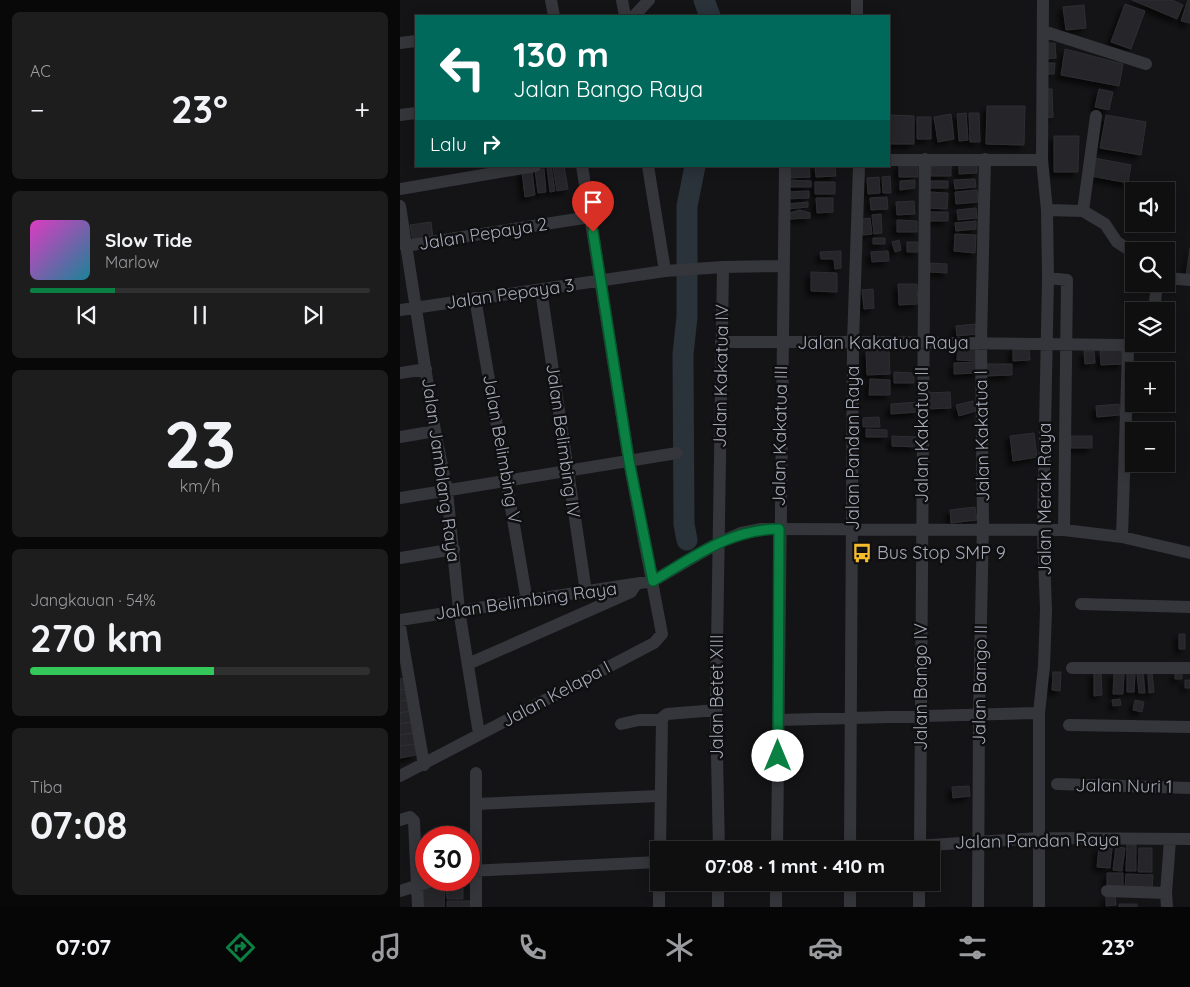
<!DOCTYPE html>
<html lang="id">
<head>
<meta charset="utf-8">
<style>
  :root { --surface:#0f0f10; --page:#1d1d1e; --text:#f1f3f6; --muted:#9b9c9f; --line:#2f2f30; --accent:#0b8043 }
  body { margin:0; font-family:Quicksand,sans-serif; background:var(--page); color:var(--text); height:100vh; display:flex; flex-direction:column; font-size:19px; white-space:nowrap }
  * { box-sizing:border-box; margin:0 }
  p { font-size:16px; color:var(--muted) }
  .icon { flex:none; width:28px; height:28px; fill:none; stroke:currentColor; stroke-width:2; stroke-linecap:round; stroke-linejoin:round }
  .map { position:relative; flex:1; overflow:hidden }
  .drawer { display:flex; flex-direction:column; gap:12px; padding:12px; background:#080809; width:400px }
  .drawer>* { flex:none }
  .top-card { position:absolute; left:15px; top:15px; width:475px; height:152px; border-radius:0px; box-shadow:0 2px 12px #0003,0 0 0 1px var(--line); background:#00695c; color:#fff; overflow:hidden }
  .tools { position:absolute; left:725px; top:182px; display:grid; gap:10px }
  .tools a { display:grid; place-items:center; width:50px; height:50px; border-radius:0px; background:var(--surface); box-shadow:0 2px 12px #0003,0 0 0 1px var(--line); font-size:25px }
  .speed { position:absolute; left:15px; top:826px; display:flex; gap:10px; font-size:25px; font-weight:700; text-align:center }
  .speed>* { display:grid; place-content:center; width:65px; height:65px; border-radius:50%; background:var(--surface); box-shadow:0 2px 12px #0003,0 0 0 1px var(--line); line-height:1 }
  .speed .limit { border:8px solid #d22; background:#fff; color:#111 }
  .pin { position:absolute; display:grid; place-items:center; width:42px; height:42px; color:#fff; margin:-51px -21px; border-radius:50% 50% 50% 0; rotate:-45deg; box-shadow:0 0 5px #0007 }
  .pin .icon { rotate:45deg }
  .me { position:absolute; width:55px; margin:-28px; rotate:0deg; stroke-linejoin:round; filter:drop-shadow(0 0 4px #0008) }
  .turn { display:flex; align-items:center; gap:18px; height:105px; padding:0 15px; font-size:22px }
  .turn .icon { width:65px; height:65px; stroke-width:2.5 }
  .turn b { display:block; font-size:35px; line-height:42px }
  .then { display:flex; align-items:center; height:48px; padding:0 15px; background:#0003; gap:10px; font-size:19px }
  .big { font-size:38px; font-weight:800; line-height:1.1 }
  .drawer .card { flex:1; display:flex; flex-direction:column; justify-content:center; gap:8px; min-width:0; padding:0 18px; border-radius:8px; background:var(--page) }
  .drawer .dial { align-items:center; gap:0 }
  .dial b { font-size:65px; line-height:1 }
  .song { display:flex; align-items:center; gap:15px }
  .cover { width:60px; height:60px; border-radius:8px; background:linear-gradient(135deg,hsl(310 70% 55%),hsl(190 70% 35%)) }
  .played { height:5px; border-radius:2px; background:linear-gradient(90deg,var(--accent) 25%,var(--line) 25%) }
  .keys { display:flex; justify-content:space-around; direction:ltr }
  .heat { display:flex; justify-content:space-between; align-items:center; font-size:28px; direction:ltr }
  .charge { height:8px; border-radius:4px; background:linear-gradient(90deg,#34c759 54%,var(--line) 0) }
  .trip { position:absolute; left:250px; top:841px; width:290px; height:50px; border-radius:0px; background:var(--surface); box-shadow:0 2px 12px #0003,0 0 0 1px var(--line); font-weight:800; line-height:50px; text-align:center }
  .menu { display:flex; height:80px; justify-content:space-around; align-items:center; background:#060606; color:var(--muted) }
  .menu .icon { width:35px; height:35px }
  .menu .current { color:var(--accent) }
  .menu b { font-size:22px; color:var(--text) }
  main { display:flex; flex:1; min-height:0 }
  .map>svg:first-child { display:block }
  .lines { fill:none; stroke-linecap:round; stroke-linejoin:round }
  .river { stroke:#2a323a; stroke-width:21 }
  .building { fill:#27272a; stroke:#2e2e32; filter:url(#shadow) }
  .minor { stroke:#35363b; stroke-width:12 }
  .route-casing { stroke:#07532c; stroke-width:12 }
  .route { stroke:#0b8043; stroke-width:9 }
  .labels { text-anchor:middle; stroke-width:5; stroke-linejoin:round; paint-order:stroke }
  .street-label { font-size:18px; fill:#a5aab7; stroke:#0f0f11 }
  .poi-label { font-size:18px; fill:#a5aab7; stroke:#0f0f11; text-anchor:start }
</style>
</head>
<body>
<main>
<section class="drawer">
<div class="card"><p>AC</p>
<div class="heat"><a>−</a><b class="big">23°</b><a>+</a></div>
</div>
<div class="card">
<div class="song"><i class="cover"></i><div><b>Slow Tide</b><p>Marlow</p></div></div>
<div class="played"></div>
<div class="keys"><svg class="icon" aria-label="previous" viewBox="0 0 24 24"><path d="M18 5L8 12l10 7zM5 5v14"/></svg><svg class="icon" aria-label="pause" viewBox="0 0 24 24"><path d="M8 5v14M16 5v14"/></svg><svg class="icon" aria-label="next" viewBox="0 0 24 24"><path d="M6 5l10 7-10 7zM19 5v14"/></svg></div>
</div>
<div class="card dial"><b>23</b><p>km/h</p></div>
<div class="card"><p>Jangkauan · 54%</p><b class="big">270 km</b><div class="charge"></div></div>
<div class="card"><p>Tiba</p><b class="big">07:08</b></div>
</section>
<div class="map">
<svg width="790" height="907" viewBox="0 0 790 907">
  <defs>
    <filter id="shadow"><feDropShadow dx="-4.5" dy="4.5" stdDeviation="2.5" flood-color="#0009"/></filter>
  </defs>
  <rect width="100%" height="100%" fill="#141416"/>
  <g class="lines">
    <!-- river -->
    <path class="river" d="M 304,0 L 310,16
      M 287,540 L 284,524 L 283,354 L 287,317 L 287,206 L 295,166"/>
  </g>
  <!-- building -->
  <path class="building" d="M 732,0 L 772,0 L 783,5 L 777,19 Z
    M 788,0 L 790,0 L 790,23 L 781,21 Z
    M 725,4 L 745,11 L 731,49 L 711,42 Z
    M 684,5 L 686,28 L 666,30 L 663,7 Z
    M 644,43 L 655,43 L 656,58 L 645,59 Z
    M 665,49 L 723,64 L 719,86 L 661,75 Z
    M 646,63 L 655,63 L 654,74 L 646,74 Z
    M 644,89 L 652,89 L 653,117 L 645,118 Z
    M 699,89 L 713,92 L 709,110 L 695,107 Z
    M 587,106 L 625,106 L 624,145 L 586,144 Z
    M 566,113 L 568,140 L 559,141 L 557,114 Z
    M 569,113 L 579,113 L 580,142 L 570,142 Z
    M 551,114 L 554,139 L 538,142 L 534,117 Z
    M 489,115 L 514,116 L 514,144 L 489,144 Z
    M 706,115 L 746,122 L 741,155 L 700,148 Z
    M 517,117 L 531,117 L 531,139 L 517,139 Z
    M 654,136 L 679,136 L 678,172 L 654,172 Z
    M 694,158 L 731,165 L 728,183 L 691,176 Z
    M 518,163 L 518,177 L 499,177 L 499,164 Z
    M 551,165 L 551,176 L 531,176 L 531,166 Z
    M 559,165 L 577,165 L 577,173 L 559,174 Z
    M 147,166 L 151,166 L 155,191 L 150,192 Z
    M 164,166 L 168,189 L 157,191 L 153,167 Z
    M 388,166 L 409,166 L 410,177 L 389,178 Z
    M 415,166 L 435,166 L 436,176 L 416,177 Z
    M 144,169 L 146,192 L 138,193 L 135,170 Z
    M 132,171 L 135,195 L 125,197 L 122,172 Z
    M 490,176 L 491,193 L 483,193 L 482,177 Z
    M 479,177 L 480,193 L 468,194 L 467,178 Z
    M 575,179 L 576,187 L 555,189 L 554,180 Z
    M 387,180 L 411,181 L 411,187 L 387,187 Z
    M 515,180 L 515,188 L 500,190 L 500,181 Z
    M 528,181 L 548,181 L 548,188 L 528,188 Z
    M 415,182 L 435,182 L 435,194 L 415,194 Z
    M 577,190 L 578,202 L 556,204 L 555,192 Z
    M 409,191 L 409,198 L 385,199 L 385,192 Z
    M 528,192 L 548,193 L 547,209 L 527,208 Z
    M 487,197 L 488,209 L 471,210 L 470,198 Z
    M 416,198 L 433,198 L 433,212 L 417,213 Z
    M 514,201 L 515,214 L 497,215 L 496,202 Z
    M 408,202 L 408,207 L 388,209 L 387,204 Z
    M 576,208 L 577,218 L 558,220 L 557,210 Z
    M 400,210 L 410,213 L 410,218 L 390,219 L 389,213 Z
    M 527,212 L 548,212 L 548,221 L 527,221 Z
    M 481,214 L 482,233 L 474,234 L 472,215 Z
    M 470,218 L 472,234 L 463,235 L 462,219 Z
    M 497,220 L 517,221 L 517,232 L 497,232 Z
    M 576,221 L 576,229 L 556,231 L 555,223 Z
    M 31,222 L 33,238 L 13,241 L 10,225 Z
    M 555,234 L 576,235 L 575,253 L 554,251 Z
    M 473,238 L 485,238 L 485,244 L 473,244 Z
    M 499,240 L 501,250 L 495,252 L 492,242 Z
    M 507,242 L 518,242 L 518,252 L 507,252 Z
    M 790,248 L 790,276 L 786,276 Z
    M 441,251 L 441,268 L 435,269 L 434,259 L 421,259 L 420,252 Z
    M 488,251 L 489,261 L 472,262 L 471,252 Z
    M 530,263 L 547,264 L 547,273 L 530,272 Z
    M 411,272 L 437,273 L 437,292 L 411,291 Z
    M 498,284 L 517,284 L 518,304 L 499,305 Z
    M 473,289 L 474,308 L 464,309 L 462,290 Z
    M 576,324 L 577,334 L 557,336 L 556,326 Z
    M 629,346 L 630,360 L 613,361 L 613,347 Z
    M 558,348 L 578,349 L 577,361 L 557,360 Z
    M 489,349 L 490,374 L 467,375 L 466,350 Z
    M 722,350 L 723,364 L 701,365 L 700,351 Z
    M 684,351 L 694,351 L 695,363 L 685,364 Z
    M 579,362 L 579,373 L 554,374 L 554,363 Z
    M 586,364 L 612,364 L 612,375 L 586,376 Z
    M 494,372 L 514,373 L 514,383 L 494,383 Z
    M 470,379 L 490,380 L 490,395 L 469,395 Z
    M 550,392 L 551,408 L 528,409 L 526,393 Z
    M 573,401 L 576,411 L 559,416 L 556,405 Z
    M 517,402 L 518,412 L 491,414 L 491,404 Z
    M 719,404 L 720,415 L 697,417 L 696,406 Z
    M 737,404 L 749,404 L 749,406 L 737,406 Z
    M 479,417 L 480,427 L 463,427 L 463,418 Z
    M 466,429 L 487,430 L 487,437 L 466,437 Z
    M 634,433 L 637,457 L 613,461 L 610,436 Z
    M 492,436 L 517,437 L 516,447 L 492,446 Z
    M 671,436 L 692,436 L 692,448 L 671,448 Z
    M 575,507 L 577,520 L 551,523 L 550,510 Z
    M 779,634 L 785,634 L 785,649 L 779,649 Z
    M 653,672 L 661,672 L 660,691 L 652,690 Z
    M 694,672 L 701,672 L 702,695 L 694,696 Z
    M 743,672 L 745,693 L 739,693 L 737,673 Z
    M 714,673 L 724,674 L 723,694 L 713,694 Z
    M 727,673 L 735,673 L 734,692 L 727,692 Z
    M 752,673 L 754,692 L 749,693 L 748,674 Z
    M 775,673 L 782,673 L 782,679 L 775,679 Z
    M 4,678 L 6,689 L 0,690 L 0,679 Z
    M 785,680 L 790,680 L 790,688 L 785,688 Z
    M 6,689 L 8,700 L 0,701 L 0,690 Z
    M 720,699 L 721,705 L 713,706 L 712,700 Z
    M 8,700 L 10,711 L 0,713 L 0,702 Z
    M 735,700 L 744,702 L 742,712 L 733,710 Z
    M 10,711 L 11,722 L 0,724 L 0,713 Z
    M 11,722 L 13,733 L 0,735 L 0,724 Z
    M 13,733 L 15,744 L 0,746 L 0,735 Z
    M 15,744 L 16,755 L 0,758 L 0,746 Z
    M 569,786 L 570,796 L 553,798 L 552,787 Z
    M 727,844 L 736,845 L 736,871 L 726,871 Z
    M 699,847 L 712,848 L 710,868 L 697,867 Z
    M 716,847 L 725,848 L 722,871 L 713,870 Z
    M 739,848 L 752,848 L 752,872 L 738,872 Z
    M 707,873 L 723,873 L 723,887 L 707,888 Z
    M 726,874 L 753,875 L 752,889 L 725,887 Z
    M 46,881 L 63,881 L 63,899 L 47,899 Z
    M 22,889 L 45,889 L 44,907 L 21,907 Z
    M 706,896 L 715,896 L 716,905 L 706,906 Z
    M 47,901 L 71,901 L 71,907 L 47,907 Z
    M 719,904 L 737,904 L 737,907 L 719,907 Z"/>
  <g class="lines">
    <!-- minor -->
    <path class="minor" d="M 151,0 L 154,16
      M 222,0 L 225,16
      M 457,0 L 457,16
      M 234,16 L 249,0
      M 643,31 L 746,64
      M 0,43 L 16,41
      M 0,115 L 16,113
      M 489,160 L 642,160
      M 248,166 L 265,271
      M 0,189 L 135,166
      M 0,206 L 35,431 L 47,491 L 59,610 L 79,734
      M 647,210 L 683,211 L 696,116
      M 683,211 L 705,224 L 717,242 L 734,253
      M 5,246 L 190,217
      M 648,278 L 667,280 L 664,530
      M 766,278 L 790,280
      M 141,290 L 186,592
      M 75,298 L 127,601
      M 0,310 L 265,271 L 323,267
      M 754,311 L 757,284
      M 321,342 L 464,342 L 724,345 L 728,351 L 722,537
      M 0,373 L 26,369
      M 0,437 L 35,431
      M 0,498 L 277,453
      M 0,558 L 54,549
      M 681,604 L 790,607
      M 0,620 L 253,581 L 318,543 L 341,533 L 361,529 L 664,530 L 722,537 L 790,553
      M 0,627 L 24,765
      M 68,664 L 231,592 L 235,586
      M 672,668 L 790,668
      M 378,720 L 639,713
      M 221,724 L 239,720 L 262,720
      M 669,725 L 790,727
      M 76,773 L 76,907
      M 0,776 L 254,643 L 262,634 L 229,461 L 182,166
      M 657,784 L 790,788
      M 76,804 L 259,796
      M 0,820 L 10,817 L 14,821 L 18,907
      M 260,850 L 262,718 L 267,714 L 316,710
      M 319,850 L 316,710 L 323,267 L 382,266
      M 377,850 L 385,166
      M 450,850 L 453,342 L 459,166
      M 454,850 L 638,838 L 790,839
      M 520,850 L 525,159
      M 69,871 L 259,862
      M 0,891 L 35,880
      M 707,891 L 766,893
      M 259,907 L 259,882
      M 318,907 L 318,882
      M 376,907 L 376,882
      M 450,907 L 450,882
      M 519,907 L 519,882
      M 578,907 L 579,715 L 583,524 L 581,343 L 585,159
      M 639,907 L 639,713 L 644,666 L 646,610 L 643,530 L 648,278 L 647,210 L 642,160 L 643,0
      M 767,907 L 766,893 L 770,840"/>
  </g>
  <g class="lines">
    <defs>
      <path id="route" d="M 193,232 L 229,461 L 253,581 C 294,557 330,529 379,529 L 378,756"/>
    </defs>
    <!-- route casing -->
    <use href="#route" class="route-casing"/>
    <!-- route -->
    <use href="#route" class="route"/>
  </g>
  <!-- icons -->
  <defs>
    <symbol id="bus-bare" viewBox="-9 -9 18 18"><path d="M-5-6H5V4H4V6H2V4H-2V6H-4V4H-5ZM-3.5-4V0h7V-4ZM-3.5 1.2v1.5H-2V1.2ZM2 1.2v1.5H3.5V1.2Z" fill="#f8bc2a" stroke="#0f0f11" stroke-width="2.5" paint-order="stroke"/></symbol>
  </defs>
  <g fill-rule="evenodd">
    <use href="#bus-bare" x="448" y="539" width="28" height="28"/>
  </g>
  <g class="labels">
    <!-- street labels -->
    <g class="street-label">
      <text transform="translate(83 234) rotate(-9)" y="6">Jalan Pepaya 2</text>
      <text transform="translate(110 294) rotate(-8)" y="6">Jalan Pepaya 3</text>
      <text x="483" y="349">Jalan Kakatua Raya</text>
      <text transform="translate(321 376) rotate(-89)" y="6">Jalan Kakatua IV</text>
      <text transform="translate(522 435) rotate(-90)" y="6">Jalan Kakatua II</text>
      <text transform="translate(380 436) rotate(-89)" y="6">Jalan Kakatua III</text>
      <text transform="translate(582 436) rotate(-91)" y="6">Jalan Kakatua I</text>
      <text transform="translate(163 441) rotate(82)" y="6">Jalan Belimbing IV</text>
      <text transform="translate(453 448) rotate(-90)" y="6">Jalan Pandan Raya</text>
      <text transform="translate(102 449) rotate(80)" y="6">Jalan Belimbing V</text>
      <text transform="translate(41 470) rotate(82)" y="6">Jalan Jamblang Raya</text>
      <text transform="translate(645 499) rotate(-90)" y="6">Jalan Merak Raya</text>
      <text transform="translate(126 601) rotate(-8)" y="6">Jalan Belimbing Raya</text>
      <text transform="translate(580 685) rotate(-89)" y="6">Jalan Bango II</text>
      <text transform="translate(521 687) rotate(-90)" y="6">Jalan Bango IV</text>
      <text transform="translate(156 694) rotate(-28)" y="6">Jalan Kelapa I</text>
      <text transform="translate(317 697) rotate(-90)" y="6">Jalan Betet XIII</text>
      <text transform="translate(724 786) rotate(1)" y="6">Jalan Nuri 1</text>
      <text transform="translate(637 841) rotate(-1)" y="6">Jalan Pandan Raya</text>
    </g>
    <!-- poi labels -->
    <g class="poi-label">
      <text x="477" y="559">Bus Stop SMP 9</text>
    </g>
  </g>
</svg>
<div class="tools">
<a><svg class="icon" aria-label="sound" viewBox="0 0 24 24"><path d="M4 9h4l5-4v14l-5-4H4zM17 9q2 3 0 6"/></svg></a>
<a><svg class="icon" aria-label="search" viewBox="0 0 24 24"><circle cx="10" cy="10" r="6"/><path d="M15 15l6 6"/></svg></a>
<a><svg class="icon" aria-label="layers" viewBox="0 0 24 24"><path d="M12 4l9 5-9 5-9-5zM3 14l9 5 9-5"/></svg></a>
<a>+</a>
<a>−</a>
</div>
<div class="speed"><div class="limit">30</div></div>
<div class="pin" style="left:193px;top:232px;background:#d93025"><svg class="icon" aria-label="arrive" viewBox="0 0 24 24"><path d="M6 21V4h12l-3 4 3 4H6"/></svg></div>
<svg class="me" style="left:378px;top:756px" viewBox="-20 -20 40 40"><circle r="19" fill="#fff"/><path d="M0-13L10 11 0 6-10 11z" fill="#0b8043"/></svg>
<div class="trip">07:08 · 1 mnt · 410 m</div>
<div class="top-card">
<div class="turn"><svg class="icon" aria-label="left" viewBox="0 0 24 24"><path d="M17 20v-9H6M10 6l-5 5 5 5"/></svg><div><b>130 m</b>Jalan Bango Raya</div></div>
<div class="then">Lalu<svg class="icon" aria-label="right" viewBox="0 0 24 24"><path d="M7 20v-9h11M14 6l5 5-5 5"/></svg></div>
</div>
</div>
</main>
<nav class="menu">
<b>07:07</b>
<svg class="icon current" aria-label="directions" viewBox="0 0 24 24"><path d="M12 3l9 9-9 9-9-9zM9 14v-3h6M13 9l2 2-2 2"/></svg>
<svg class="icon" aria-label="music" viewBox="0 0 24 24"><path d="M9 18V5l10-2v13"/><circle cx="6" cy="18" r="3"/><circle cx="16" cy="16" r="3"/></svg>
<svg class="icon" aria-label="phone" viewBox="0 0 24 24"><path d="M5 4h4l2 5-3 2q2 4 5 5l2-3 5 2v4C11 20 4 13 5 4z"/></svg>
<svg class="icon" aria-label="climate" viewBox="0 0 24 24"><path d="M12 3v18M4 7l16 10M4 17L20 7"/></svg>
<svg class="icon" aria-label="car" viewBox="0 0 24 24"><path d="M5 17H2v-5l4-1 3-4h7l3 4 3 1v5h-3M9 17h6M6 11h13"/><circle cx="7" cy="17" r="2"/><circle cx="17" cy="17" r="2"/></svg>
<svg class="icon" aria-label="filters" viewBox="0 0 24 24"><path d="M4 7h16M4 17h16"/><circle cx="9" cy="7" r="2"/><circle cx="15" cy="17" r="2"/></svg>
<b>23°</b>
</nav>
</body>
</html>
